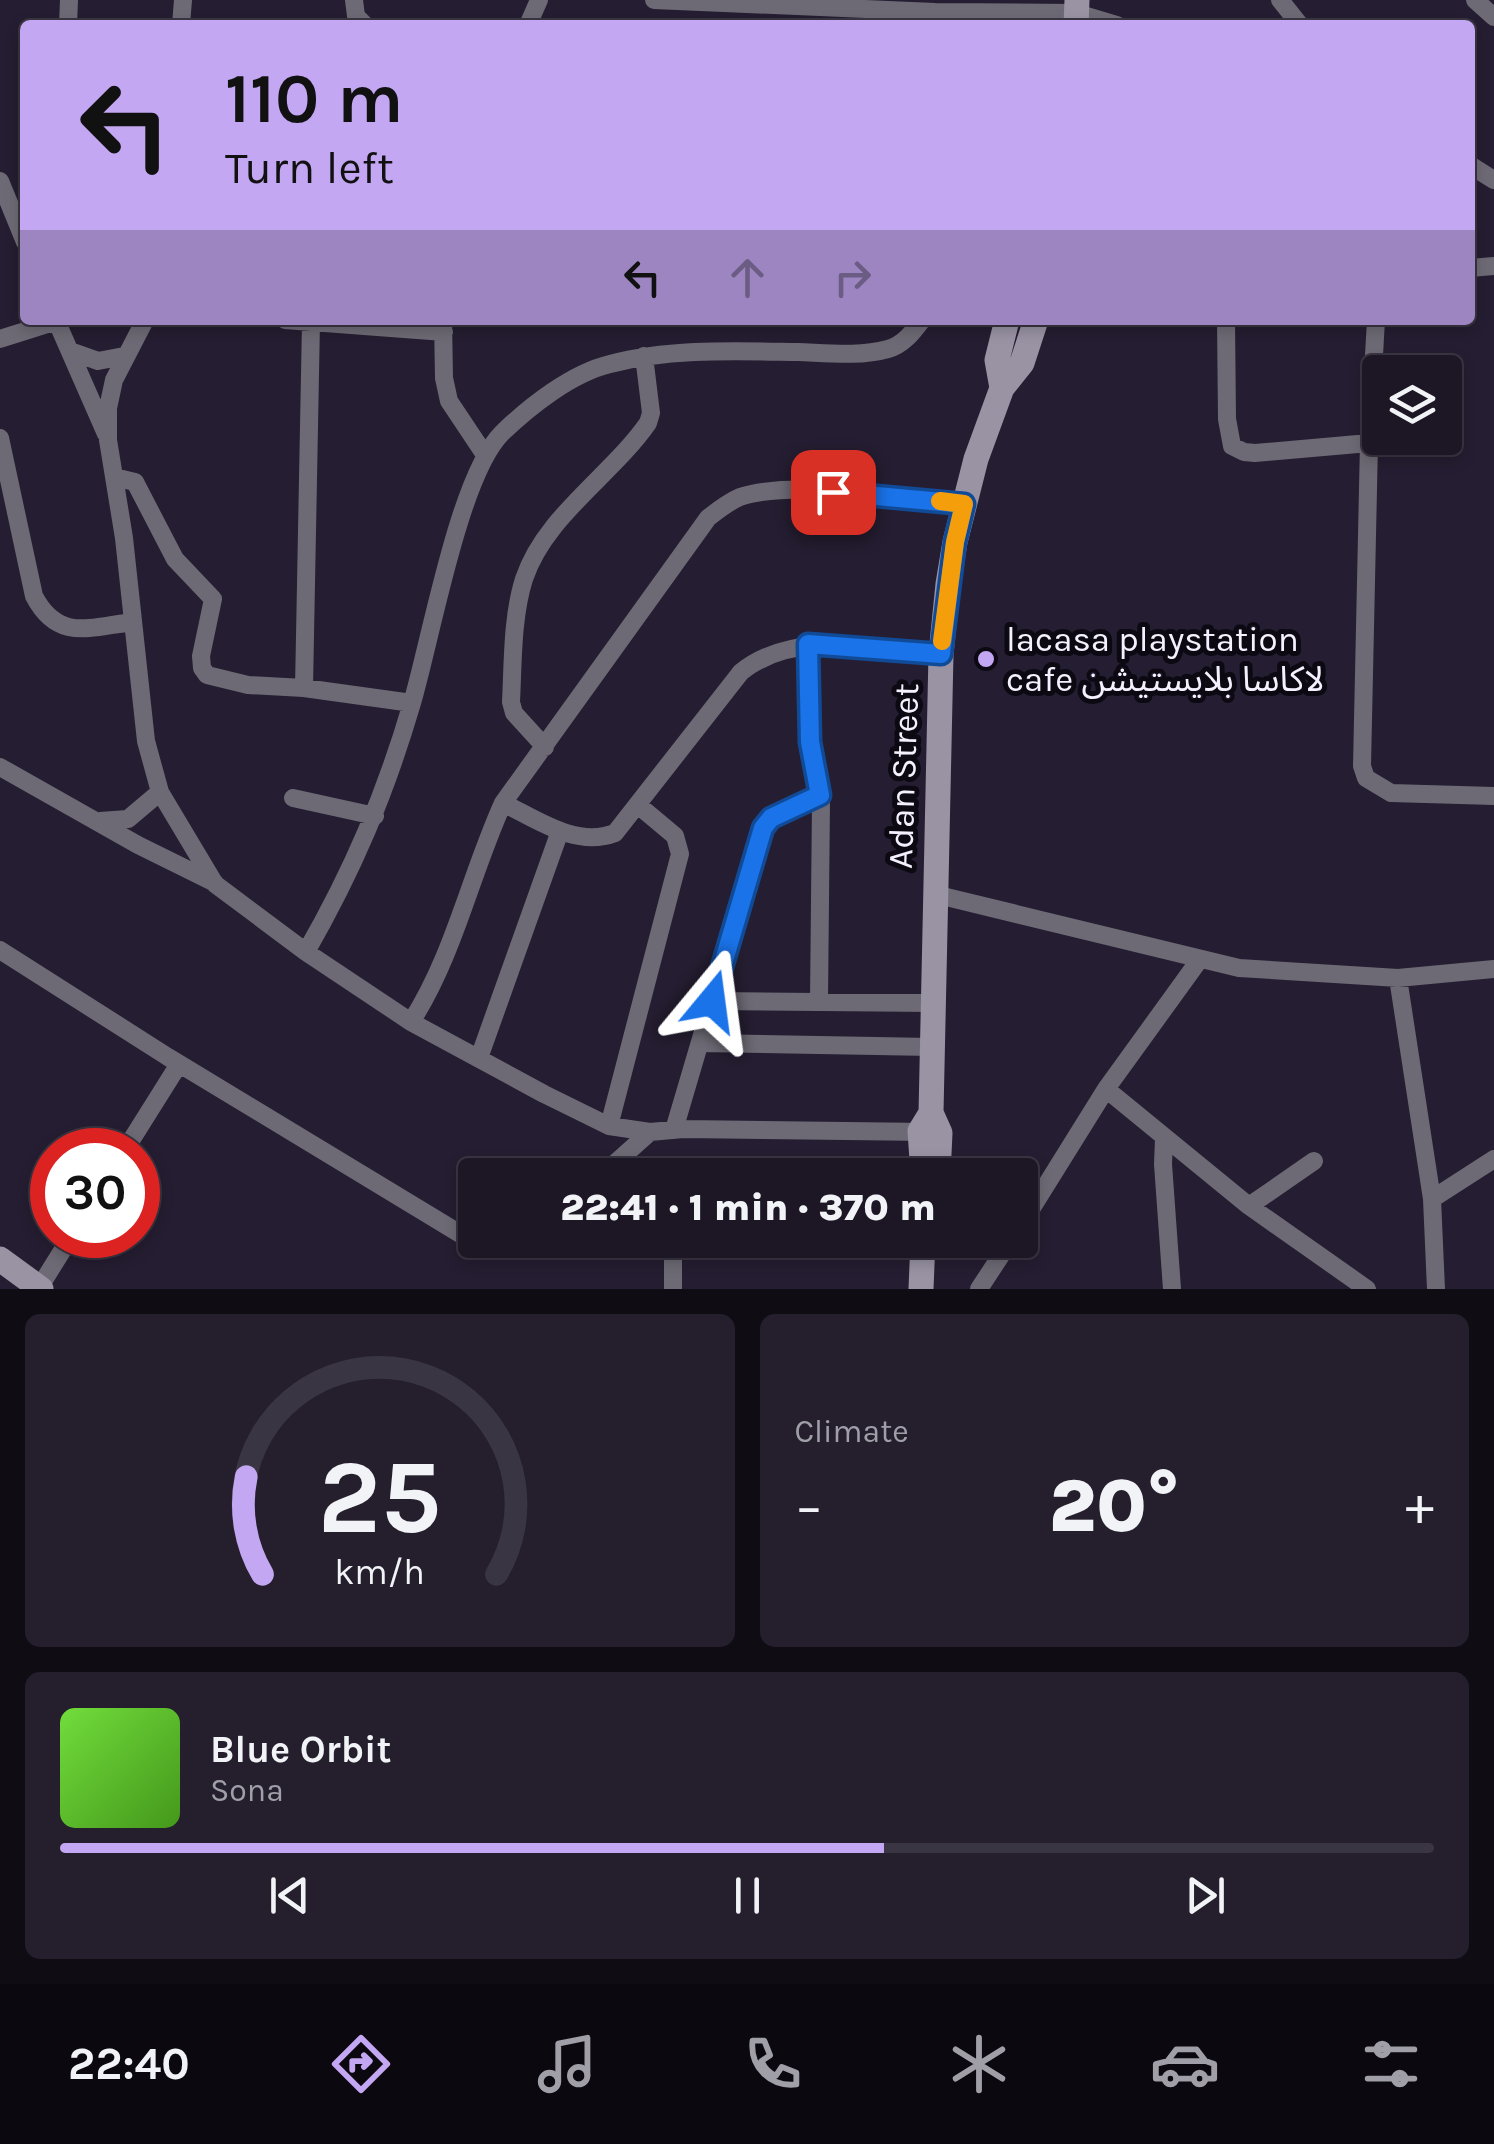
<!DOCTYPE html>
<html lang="en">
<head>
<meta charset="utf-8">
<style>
  :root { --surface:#1c1625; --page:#251f2d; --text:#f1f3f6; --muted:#a09fa7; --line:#3a3542; --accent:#c3a7f2 }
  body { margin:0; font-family:Karla,"Noto Sans Arabic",sans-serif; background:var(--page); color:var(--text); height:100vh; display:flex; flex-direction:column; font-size:38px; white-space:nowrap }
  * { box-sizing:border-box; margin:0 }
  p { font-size:32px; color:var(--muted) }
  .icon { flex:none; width:55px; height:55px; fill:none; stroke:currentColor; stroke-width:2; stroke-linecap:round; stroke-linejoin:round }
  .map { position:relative; height:1289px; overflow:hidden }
  .drawer { display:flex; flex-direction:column; gap:25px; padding:25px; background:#0f0c14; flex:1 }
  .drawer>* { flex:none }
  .banner { position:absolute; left:20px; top:20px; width:1455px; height:305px; border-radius:10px; box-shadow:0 5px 15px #0003,0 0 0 2px var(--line); background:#c3a7f2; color:#111; overflow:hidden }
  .tools { position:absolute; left:1362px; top:355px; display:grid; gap:20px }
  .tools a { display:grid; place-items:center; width:100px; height:100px; border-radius:10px; background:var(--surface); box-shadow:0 5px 15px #0003,0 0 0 2px var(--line); font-size:50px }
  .speed { position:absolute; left:30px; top:1128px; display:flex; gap:20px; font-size:50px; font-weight:700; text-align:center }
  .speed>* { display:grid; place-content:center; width:130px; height:130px; border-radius:50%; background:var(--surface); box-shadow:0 5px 15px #0003,0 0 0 2px var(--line); line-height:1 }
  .speed .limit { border:15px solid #d22; background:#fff; color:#111 }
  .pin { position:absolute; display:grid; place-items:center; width:85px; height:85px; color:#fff; margin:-42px; border-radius:20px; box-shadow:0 5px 15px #0006 }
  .me { position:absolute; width:110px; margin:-55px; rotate:16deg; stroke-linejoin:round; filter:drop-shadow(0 0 8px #0008) }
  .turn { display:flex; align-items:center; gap:35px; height:210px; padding:0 40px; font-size:45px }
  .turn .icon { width:130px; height:130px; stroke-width:2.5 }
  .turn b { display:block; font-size:70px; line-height:85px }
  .lanes { display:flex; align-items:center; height:95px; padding:0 40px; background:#0003; justify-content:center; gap:50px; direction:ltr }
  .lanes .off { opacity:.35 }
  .big { font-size:75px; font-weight:800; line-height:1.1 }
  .drawer .card { flex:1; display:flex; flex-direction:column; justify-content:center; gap:15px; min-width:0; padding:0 35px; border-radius:15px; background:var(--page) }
  .drawer .dial { align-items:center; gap:0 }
  .dial svg { height:260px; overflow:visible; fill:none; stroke:var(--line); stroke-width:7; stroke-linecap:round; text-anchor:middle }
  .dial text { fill:var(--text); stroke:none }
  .song { display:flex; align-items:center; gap:30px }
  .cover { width:120px; height:120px; border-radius:15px; background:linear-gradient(135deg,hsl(100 70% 55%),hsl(100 70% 35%)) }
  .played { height:10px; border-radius:5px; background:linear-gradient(90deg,var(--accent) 60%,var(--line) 60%) }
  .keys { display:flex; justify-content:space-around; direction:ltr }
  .heat { display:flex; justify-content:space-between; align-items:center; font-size:55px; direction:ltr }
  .drawer .tiles { flex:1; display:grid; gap:25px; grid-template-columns:1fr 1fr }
  .card:last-child { grid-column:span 2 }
  .trip { position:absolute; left:458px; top:1158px; width:580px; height:100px; border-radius:10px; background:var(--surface); box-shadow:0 5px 15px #0003,0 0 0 2px var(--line); font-weight:800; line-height:100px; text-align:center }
  .menu { display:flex; height:160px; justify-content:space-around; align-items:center; background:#0b090f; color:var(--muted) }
  .menu .icon { width:70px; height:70px }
  .menu .active { color:var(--accent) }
  .menu b { font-size:45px; color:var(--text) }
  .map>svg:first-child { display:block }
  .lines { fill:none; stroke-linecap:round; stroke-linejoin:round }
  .street { stroke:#6d6a75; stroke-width:18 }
  .secondary { stroke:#9993a4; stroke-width:25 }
  .route-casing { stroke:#114b97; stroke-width:25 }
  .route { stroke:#1a73e8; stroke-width:18 }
  .slow { stroke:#f59e0b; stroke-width:18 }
  .poi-dot { fill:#c3a7f2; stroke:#0c0912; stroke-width:4 }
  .labels { text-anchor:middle; stroke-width:10; stroke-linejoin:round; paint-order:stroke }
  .poi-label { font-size:35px; fill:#f5f0fe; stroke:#0c0912; text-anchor:start }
  .street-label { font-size:35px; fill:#f5f0fe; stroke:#0c0912 }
</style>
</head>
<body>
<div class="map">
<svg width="1494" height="1289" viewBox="0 0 1494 1289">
  <rect width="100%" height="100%" fill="#251d31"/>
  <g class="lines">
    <!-- street -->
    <path class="street" d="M 354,0 L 356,16 L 365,25
      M 654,0 L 935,12 L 1077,13 L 1117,25
      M 1280,0 L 1300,25
      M 1475,0 L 1494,17
      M 68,25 L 69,0
      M 181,25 L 183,0
      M 528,25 L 539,0
      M 1470,165 L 1494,180
      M 0,181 L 25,242
      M 1470,268 L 1494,266
      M 56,320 L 106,434
      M 145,320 L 114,380 L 108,408 L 108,440 L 124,538 L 146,741 L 160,792 L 215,884 L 306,952 L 411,1022 L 544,1094 L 609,1126 L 650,1132 L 683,1129 L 929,1132
      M 285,320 L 444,332
      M 443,320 L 444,378 L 449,401 L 485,455
      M 1226,320 L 1227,419 L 1232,446 L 1244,452 L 1255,453 L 1369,443
      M 1376,320 L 1369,443 L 1362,766 L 1366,778 L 1391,793 L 1494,796
      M 0,339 L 57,321
      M 70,351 L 98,361 L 124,356
      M 0,438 L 34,596 C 58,642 90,627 133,622
      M 114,477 L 135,482 L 175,559 L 213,599 L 201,656 L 202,668 L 207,675 L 248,685 L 304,688 L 412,703
      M 808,645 L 810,742 L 821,801 L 819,1000
      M 304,688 L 311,322
      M 545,747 L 514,713 L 511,702 C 513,663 512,617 524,579 C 545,516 611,476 648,423 L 651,413 L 644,356
      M 0,767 L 138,845 L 215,883
      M 293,798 L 375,816
      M 503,803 C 538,820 576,848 615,833 L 741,672 C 796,628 876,649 941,654
      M 100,821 L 128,819 L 160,792
      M 934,894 L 1239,968 L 1398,978 L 1494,969
      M 0,950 L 168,1057 L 462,1235 L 475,1239
      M 306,952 C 353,870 385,795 412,703 C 431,639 459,476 502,433 C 530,406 572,373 610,364 C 670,348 736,351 798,352 C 826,353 860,357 888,349 C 903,345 913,332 922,320
      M 1398,978 L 1432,1199 L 1436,1289
      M 712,1001 L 933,1003
      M 411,1022 C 454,955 470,876 503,803 L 708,518 C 718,510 728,502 740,497 C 793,479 907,498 964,504
      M 701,1043 L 932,1047
      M 479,1058 L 560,831
      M 1106,1089 L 1249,1206 L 1367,1289
      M 609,1126 L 680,854 L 675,836 L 638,805
      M 674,1130 L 763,828 L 771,818 L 820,795
      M 1164,1139 L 1163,1164 L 1172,1289
      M 125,1150 L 179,1064
      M 602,1175 L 650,1132
      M 1432,1199 L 1494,1159
      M 1249,1206 L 1314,1161
      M 1020,1227 L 1106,1089 L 1200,959
      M 39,1288 L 72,1235
      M 673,1289 L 673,1258
      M 979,1289 L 1011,1240"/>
    <!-- secondary -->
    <path class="secondary" d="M 1076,25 L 1077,0
      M 1002,388 L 997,360 L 1007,320
      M 923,1175 L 920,1131 L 931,1113
      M 938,1175 L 940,1133 L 931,1113 L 941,654 L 948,584 L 955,542 L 976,459 L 1002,388 L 1022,363 L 1036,320
      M 0,1259 L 41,1289
      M 921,1289 L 923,1240"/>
  </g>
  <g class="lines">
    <defs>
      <path id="route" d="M 712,1001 L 763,828 L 771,818 L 820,795 L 810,742 L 808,644 L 941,654 L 955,542 L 964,504 L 833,492"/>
    </defs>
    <!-- route casing -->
    <use href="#route" class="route-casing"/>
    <!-- route -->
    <use href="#route" class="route"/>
    <!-- slow -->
    <path class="slow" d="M 940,501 L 964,504 L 955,542 L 942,641"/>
  </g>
  <!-- markers -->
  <circle class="poi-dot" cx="986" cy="659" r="10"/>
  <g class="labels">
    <!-- poi labels -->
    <g class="poi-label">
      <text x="1006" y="651">lacasa playstation<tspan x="1006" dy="40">cafe لاكاسا بلايستيشن</tspan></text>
    </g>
    <!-- street labels -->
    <g class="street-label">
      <text transform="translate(903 776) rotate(-88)" y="12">Adan Street</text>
    </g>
  </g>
</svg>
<div class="tools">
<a><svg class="icon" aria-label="layers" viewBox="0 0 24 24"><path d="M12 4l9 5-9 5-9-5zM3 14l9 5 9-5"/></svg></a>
</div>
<div class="speed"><div class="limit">30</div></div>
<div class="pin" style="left:833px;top:492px;background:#d93025"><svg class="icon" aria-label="arrive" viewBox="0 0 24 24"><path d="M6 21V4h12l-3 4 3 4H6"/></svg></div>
<svg class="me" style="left:712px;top:1001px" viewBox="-20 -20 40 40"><path d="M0-17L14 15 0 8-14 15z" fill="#1a73e8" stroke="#fff" stroke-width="4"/></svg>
<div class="trip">22:41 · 1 min · 370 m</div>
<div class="banner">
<div class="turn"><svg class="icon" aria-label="left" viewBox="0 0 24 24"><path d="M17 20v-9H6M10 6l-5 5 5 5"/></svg><div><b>110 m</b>Turn left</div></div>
<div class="lanes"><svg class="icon" aria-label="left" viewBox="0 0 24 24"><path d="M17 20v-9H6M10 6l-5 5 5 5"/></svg><svg class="icon off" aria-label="ahead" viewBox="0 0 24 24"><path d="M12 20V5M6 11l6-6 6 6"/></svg><svg class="icon off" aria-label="right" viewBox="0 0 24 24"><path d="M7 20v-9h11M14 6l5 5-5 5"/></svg></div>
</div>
</div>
<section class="drawer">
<div class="tiles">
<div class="card dial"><svg viewBox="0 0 100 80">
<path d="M14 69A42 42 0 1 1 86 69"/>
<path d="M14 69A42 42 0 0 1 9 39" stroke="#c3a7f2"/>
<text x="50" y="56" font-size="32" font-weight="700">25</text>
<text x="50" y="72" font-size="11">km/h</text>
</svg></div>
<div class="card"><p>Climate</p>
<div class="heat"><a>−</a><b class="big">20°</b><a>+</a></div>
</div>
<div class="card">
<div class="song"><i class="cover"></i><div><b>Blue Orbit</b><p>Sona</p></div></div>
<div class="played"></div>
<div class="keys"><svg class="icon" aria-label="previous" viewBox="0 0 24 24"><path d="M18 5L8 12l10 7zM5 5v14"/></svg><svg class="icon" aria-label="pause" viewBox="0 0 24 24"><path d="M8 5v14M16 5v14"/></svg><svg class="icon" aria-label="next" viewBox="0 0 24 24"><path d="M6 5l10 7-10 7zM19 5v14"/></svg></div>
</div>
</div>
</section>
<nav class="menu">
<b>22:40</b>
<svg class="icon active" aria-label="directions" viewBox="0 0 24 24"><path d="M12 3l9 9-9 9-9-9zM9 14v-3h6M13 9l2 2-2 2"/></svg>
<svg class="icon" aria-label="music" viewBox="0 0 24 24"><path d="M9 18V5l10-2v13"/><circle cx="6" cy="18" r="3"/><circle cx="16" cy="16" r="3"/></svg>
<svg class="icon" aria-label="phone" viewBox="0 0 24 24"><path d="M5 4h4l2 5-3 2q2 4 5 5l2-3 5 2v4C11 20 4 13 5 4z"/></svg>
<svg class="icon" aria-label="climate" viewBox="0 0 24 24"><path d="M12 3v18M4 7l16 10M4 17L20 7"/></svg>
<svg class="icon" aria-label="car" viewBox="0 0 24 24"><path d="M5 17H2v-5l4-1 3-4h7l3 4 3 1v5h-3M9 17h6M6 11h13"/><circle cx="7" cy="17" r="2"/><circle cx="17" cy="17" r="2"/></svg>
<svg class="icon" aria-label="filters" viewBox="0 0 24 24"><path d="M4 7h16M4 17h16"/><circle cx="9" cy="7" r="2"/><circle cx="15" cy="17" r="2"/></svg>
</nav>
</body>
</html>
